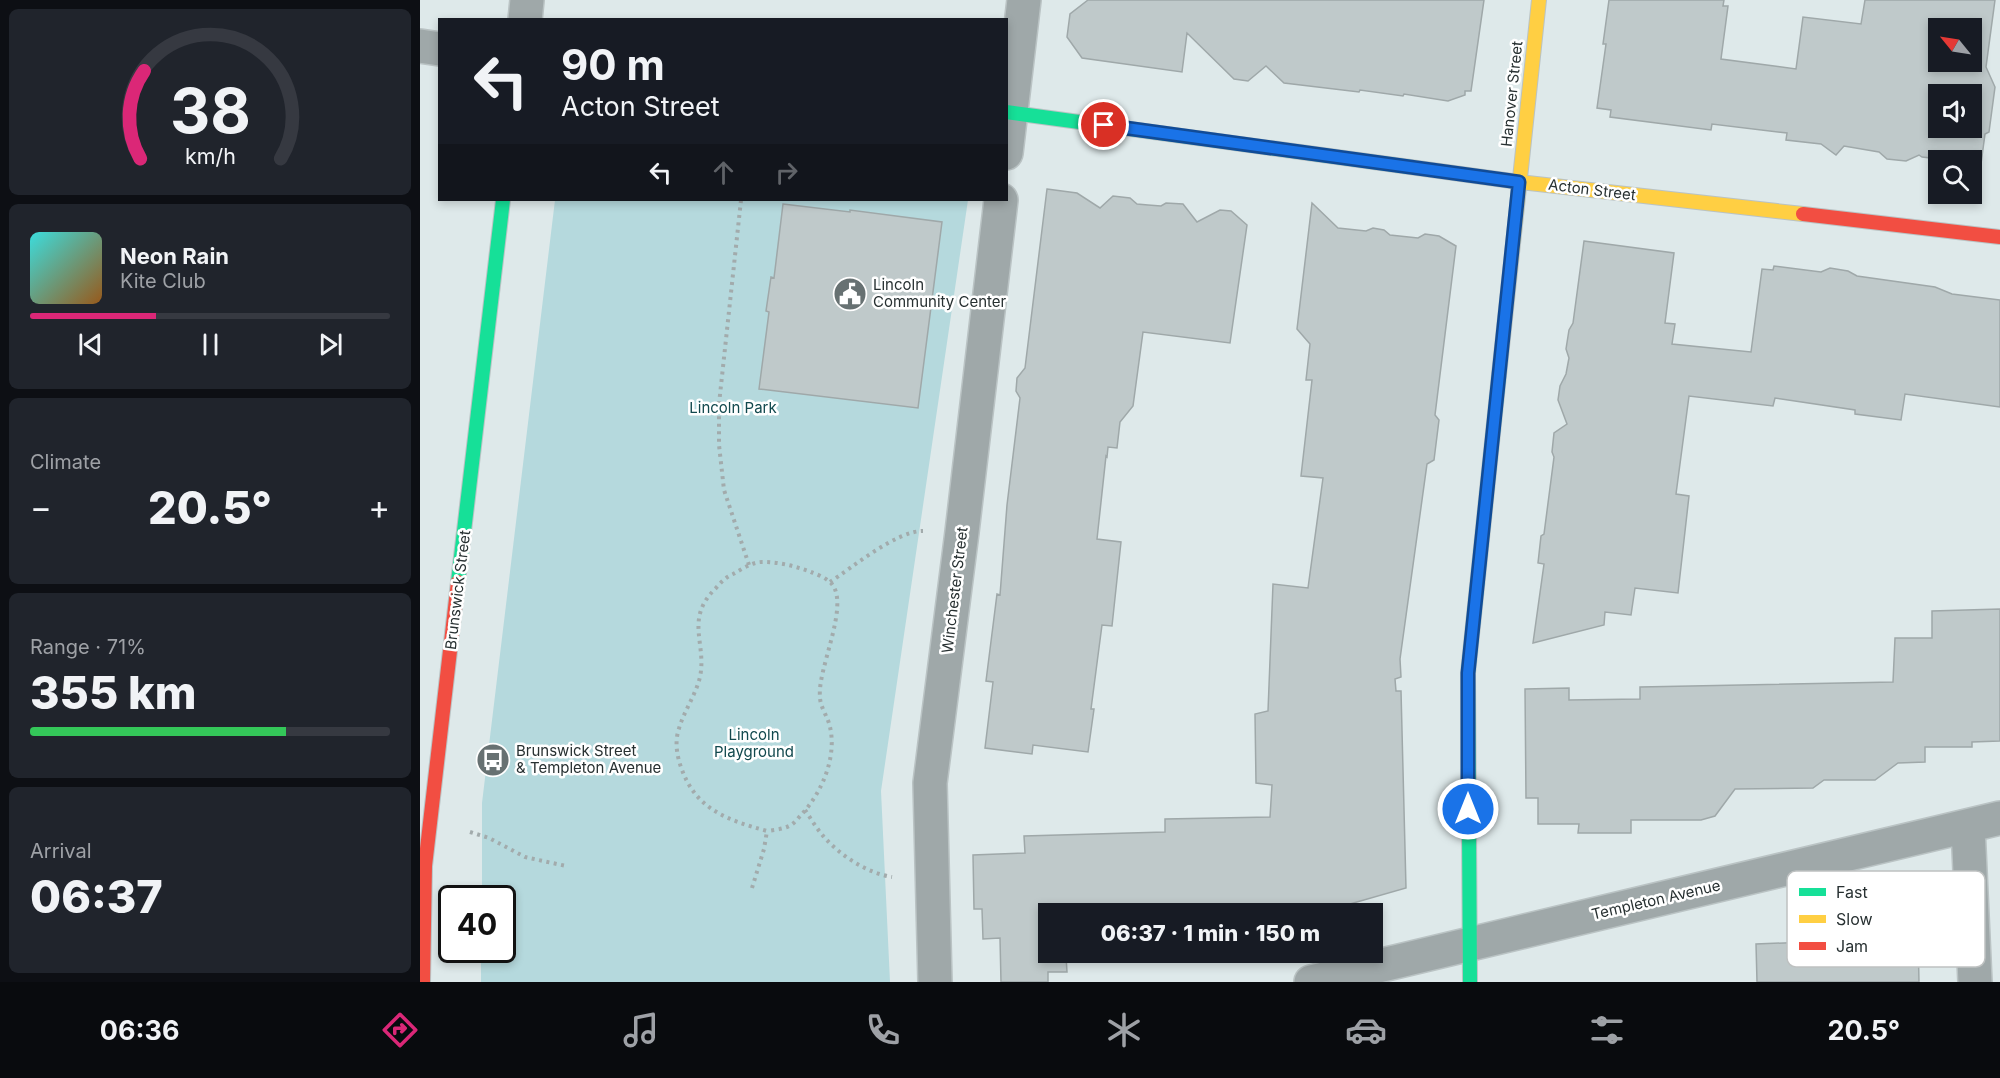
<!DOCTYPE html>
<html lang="en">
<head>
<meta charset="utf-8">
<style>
  :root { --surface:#171b24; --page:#20242c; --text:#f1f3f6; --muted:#9ea1a6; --line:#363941; --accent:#db2777 }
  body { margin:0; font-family:Inter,sans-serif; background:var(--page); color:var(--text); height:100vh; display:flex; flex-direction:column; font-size:22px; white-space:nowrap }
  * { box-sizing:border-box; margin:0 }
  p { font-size:20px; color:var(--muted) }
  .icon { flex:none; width:33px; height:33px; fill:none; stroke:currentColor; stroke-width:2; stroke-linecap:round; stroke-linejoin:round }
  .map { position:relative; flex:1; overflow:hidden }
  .sheet { display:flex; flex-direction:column; gap:9px; padding:9px; background:#0d0f14; width:420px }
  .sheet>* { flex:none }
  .top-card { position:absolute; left:18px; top:18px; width:570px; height:183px; border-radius:0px; box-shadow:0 3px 9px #0003; background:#171b24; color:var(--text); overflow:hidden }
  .needle { width:39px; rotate:300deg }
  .tools { position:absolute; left:1508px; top:18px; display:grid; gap:12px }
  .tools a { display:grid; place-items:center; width:54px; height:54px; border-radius:0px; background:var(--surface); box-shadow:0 3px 9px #0003; font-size:30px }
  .speed { position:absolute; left:18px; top:885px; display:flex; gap:12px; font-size:30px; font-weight:700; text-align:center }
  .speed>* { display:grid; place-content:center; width:78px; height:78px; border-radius:50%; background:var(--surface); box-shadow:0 3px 9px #0003; line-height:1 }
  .speed .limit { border:3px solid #111; border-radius:9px; background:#fff; color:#111 }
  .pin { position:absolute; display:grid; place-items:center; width:51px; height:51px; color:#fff; margin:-26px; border:3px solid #fff; border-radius:50%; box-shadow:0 2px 6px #0007 }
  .me { position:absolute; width:66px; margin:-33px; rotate:0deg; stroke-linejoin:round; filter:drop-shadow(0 0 4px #0008) }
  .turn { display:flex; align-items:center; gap:21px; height:126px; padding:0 24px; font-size:27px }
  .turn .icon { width:78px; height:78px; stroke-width:2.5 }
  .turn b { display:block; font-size:42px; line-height:51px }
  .lanes { display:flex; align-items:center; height:57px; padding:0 24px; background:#0003; justify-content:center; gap:30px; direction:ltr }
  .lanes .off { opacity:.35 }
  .big { font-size:45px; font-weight:800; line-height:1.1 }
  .sheet .widget { flex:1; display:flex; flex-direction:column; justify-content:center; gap:9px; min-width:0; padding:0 21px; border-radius:9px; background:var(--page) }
  .sheet .dial { align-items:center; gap:0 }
  .dial svg { height:156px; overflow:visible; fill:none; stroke:var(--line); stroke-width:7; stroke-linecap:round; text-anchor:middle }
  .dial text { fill:var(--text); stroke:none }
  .song { display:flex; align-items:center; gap:18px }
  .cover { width:72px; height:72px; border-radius:9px; background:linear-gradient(135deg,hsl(180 70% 55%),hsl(30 70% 35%)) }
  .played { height:6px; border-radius:3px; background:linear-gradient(90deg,var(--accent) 35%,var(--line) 35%) }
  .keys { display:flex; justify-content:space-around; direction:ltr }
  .heat { display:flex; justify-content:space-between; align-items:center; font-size:33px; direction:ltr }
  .charge { height:9px; border-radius:4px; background:linear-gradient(90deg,#34c759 71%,var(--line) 0) }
  .trip { position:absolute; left:618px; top:903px; width:345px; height:60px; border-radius:0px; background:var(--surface); box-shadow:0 3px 9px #0003; font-weight:800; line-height:60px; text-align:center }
  .menu { display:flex; height:96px; justify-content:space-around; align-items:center; background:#090b0e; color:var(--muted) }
  .menu .icon { width:42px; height:42px }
  .menu .on { color:var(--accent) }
  .menu b { font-size:27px; color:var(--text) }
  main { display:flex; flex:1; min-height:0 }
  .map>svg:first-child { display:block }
  .green { fill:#b5d9dd }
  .building { fill:#bfc9ca; stroke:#9fa8a9; stroke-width:1.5; fill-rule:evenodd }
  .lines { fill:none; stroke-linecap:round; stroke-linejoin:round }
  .street-casing { stroke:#bac3c4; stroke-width:36 }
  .fast-casing { stroke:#bac3c4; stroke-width:16 }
  .slow-casing { stroke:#bac3c4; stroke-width:16 }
  .jam-casing { stroke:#bac3c4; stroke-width:16 }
  .path { stroke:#a2abac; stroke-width:4; stroke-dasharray:3 4.5; stroke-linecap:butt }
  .street { stroke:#9fa8a9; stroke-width:33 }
  .fast { stroke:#16e098; stroke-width:14 }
  .slow { stroke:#ffcf43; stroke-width:14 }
  .jam { stroke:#f24e42; stroke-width:14 }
  .route-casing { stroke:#114b97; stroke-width:15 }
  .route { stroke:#1a73e8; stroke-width:10 }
  .labels { text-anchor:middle; stroke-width:5; stroke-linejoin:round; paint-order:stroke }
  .street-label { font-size:15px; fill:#273031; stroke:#fff }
  .poi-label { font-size:15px; fill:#273031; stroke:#fff; text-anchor:start }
  .park-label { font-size:15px; fill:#11484d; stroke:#fff }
  .key { fill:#fff; stroke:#bec1c1; stroke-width:1.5 }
  .key-label { font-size:16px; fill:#273031 }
</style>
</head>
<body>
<main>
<section class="sheet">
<div class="widget dial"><svg viewBox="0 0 100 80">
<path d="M14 69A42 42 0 1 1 86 69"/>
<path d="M14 69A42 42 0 0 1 16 24" stroke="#db2777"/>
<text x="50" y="56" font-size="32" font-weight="700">38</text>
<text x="50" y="72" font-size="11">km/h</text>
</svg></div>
<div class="widget">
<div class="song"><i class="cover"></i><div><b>Neon Rain</b><p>Kite Club</p></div></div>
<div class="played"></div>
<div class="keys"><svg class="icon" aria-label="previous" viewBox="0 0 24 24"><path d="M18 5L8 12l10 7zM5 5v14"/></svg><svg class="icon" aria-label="pause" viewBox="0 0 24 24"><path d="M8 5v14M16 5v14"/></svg><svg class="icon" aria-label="next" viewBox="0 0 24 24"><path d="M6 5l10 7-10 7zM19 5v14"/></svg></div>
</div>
<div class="widget"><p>Climate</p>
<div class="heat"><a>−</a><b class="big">20.5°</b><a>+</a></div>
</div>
<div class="widget"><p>Range · 71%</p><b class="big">355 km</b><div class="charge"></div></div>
<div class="widget"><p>Arrival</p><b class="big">06:37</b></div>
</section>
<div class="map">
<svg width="1580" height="982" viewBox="0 0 1580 982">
  <rect width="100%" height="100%" fill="#dee9ea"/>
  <!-- green -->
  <path class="green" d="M 135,200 L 548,200 L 461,791 L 470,982 L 61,982 L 61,950 L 82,950 L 82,898 L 62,898 L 62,803 Z"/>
  <!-- building -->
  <path class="building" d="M 668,0 L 1064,0 L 1051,91 L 1045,91 L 1045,95 L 1028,101 L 984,94 L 983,96 L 940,90 L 939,92 L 864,83 L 846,66 L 828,81 L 814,79 L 767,33 L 762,72 L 662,58 L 647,37 L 650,14 Z
    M 1189,0 L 1304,0 L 1303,6 L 1308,6 L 1301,59 L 1376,69 L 1383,17 L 1441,24 L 1445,0 L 1575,0 L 1566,67 L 1575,87 L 1569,132 L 1565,134 L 1561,164 L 1551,163 L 1551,160 L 1528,160 L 1502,157 L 1499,155 L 1486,161 L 1467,159 L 1459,152 L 1424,146 L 1416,155 L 1401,144 L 1366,140 L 1367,133 L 1292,124 L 1291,130 L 1190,117 L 1191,110 L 1177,108 L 1186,44 L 1183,44 ZM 1518,28 L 1551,28 L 1551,62 L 1518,62 ZM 1518,94 L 1551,94 L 1551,128 L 1518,128 Z
    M 627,189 L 657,193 L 680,208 L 693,196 L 710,198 L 717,204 L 728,205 L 741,206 L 746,203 L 763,204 L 777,222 L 800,210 L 811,211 L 827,225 L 810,343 L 723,332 L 713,406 L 700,422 L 697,448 L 688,447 L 687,457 L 686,456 L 677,539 L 701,542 L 692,626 L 682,625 L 671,709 L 674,709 L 668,752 L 613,745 L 612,754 L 565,748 L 573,682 L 566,681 L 577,594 L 580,595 L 587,505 L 600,398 L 596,391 L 597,378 L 605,368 Z
    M 892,203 L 918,228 L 946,231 L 953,228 L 964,230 L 970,235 L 998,238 L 1005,234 L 1019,236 L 1036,246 L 1015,415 L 1019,420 L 1014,460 L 1007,464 L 980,659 L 981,677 L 975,679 L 976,691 L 981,691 L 986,888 L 895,914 L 628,914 L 628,952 L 729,954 L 646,956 L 647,972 L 628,972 L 628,982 L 581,982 L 580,938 L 563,939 L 562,909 L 554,909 L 553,855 L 605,853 L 604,836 L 745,832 L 745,819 L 850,817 L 852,785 L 836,783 L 835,714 L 848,711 L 853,584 L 888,588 L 903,478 L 881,476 L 892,380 L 886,380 L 890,344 L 877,329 Z
    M 363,204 L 430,212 L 430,210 L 522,222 L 498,408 L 339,389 L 349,312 L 346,311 L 351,277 L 354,278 Z
    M 1164,241 L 1254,253 L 1245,323 L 1255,324 L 1252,344 L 1331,352 L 1342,269 L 1353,270 L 1354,266 L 1401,272 L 1410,268 L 1428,271 L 1437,276 L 1515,287 L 1532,294 L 1580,300 L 1580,407 L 1485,394 L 1481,420 L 1435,414 L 1435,410 L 1355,398 L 1353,406 L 1269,396 L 1256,494 L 1269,496 L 1258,593 L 1215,588 L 1211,615 L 1185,612 L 1184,625 L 1113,643 L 1124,564 L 1118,563 L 1121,536 L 1124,534 L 1134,457 L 1132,452 L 1134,433 L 1147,424 L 1138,400 L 1140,386 L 1146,374 L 1149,358 L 1146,349 L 1149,330 L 1153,323 Z
    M 1580,609 L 1580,741 L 1552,742 L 1552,747 L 1505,747 L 1505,762 L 1478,763 L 1455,780 L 1404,780 L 1393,788 L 1315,789 L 1295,816 L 1281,820 L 1211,820 L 1211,833 L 1158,833 L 1159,824 L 1118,824 L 1118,798 L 1106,798 L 1105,689 L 1149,688 L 1149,700 L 1220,699 L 1220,687 L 1473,682 L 1475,638 L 1512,638 L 1512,611 Z
    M 1497,886 L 1499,982 L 1337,982 L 1336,944 L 1388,942 L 1387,917 L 1418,916 Z"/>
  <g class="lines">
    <defs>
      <path id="street" d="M 105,20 L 107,0
        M 0,46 L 20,49
        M 586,153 L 604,0
        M 1548,827 L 1555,982
        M 515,982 L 510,783 L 542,532 L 581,200
        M 891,982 L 1580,818"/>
      <path id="fast" d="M 586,112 L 990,167
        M 38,582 L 83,200
        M 1050,982 L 1048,673 L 1079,375"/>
      <path id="slow" d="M 990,167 L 1099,182 L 1383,214
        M 1079,375 L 1119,0"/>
      <path id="jam" d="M 1383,214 L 1580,237
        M 3,982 L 5,866 L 38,582"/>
    </defs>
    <!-- street casing -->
    <use href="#street" class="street-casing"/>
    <!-- fast casing -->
    <use href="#fast" class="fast-casing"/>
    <!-- slow casing -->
    <use href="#slow" class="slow-casing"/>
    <!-- jam casing -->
    <use href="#jam" class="jam-casing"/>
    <!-- path -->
    <path class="path" d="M 321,200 L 299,404 L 299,445 L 304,490 L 329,565
      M 410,582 C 433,567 476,531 503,531
      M 385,810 C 391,819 397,829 404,837 C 421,856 447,873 472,877
      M 50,832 L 69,838 L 105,857 L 146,866
      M 332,888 L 344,849 L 347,831 C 307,820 275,809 261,767 C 257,756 255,743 258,732 C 263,712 275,697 280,677 C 287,643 264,619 296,588 C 301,582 306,577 313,574 C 322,569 332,562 342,562 C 359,562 375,566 391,572 C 397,574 406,578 411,583 C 431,604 397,669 400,697 C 400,707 408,717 410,727 C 417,757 402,792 382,814 C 378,818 374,824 369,826 C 363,829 354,830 347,831"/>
    <!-- street -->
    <use href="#street" class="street"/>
    <!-- fast -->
    <use href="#fast" class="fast"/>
    <!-- slow -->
    <use href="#slow" class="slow"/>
    <!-- jam -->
    <use href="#jam" class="jam"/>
  </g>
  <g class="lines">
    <defs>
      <path id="route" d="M 684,125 L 1099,182 L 1048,673 L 1048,809"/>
    </defs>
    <!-- route casing -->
    <use href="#route" class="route-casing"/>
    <!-- route -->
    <use href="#route" class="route"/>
  </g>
  <!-- icons -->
  <defs>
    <symbol id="civic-disc" viewBox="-11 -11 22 22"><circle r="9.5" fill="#677172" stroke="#fff"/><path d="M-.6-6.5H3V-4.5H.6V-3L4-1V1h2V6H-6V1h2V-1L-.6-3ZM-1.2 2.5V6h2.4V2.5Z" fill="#fff"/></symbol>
    <symbol id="bus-disc" viewBox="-11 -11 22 22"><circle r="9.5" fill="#677172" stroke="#fff"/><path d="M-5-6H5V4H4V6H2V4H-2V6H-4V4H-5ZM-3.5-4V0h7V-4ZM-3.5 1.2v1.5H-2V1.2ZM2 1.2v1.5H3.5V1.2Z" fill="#fff"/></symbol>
  </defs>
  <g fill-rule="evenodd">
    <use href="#civic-disc" x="411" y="275" width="38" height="38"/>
    <use href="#bus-disc" x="54" y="741" width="38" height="38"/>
  </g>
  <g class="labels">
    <!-- street labels -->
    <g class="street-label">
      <text transform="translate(1092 94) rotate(-84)" y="5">Hanover Street</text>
      <text transform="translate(1172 190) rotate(7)" y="5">Acton Street</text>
      <text transform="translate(38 590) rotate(-83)" y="5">Brunswick Street</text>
      <text transform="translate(535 590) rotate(-83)" y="5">Winchester Street</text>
      <text transform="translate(1236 900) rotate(-13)" y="5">Templeton Avenue</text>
    </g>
    <!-- poi labels -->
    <g class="poi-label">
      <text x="453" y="290">Lincoln<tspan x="453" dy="17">Community Center</tspan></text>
      <text x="96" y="756">Brunswick Street<tspan x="96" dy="17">&amp; Templeton Avenue</tspan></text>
    </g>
    <!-- park labels -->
    <g class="park-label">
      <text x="313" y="413">Lincoln Park</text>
      <text x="334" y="740">Lincoln<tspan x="334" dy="17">Playground</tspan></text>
    </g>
  </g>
  <!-- legend -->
  <rect x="1367" y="871" width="198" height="96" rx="9" class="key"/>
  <rect x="1379" y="888" width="27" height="8" fill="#16e098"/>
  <rect x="1379" y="915" width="27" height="8" fill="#ffcf43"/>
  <rect x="1379" y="942" width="27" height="8" fill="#f24e42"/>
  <g class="key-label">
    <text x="1416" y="898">Fast</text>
    <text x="1416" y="925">Slow</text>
    <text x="1416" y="952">Jam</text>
  </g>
</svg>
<div class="tools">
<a><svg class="needle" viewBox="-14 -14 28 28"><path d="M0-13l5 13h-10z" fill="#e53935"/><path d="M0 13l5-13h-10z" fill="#9ea1a6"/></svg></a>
<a><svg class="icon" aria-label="sound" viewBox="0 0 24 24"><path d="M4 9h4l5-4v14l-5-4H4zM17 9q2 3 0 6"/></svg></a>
<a><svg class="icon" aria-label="search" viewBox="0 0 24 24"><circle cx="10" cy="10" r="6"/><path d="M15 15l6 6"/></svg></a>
</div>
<div class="speed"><div class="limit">40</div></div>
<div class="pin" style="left:684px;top:125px;background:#d93025"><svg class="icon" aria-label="arrive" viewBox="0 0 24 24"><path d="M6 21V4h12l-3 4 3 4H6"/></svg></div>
<svg class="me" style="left:1048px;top:809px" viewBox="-20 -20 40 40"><circle r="17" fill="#1a73e8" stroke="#fff" stroke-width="3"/><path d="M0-11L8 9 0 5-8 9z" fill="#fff"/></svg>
<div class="trip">06:37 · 1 min · 150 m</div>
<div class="top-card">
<div class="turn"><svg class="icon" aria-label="left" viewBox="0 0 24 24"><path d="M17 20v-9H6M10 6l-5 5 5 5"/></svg><div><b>90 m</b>Acton Street</div></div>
<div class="lanes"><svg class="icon" aria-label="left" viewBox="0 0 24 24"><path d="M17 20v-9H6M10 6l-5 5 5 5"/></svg><svg class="icon off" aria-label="ahead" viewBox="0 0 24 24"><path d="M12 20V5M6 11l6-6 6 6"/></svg><svg class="icon off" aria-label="right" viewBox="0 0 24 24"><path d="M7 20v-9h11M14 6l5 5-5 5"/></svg></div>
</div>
</div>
</main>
<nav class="menu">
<b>06:36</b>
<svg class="icon on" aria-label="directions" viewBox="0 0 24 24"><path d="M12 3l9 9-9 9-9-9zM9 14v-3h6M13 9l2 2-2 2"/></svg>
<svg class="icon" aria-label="music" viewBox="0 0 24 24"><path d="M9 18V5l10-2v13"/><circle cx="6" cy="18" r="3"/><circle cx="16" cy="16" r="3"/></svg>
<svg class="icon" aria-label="phone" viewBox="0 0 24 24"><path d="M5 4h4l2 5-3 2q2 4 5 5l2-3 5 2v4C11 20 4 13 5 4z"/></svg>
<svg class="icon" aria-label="climate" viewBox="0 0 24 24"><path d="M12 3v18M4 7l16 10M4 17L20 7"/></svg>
<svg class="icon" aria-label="car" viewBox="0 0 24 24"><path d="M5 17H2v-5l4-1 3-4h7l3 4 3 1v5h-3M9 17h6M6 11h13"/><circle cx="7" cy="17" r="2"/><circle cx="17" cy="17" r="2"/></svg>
<svg class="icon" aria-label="filters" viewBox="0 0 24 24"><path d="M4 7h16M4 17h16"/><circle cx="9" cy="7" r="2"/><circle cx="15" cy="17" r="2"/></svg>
<b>20.5°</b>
</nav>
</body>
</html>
